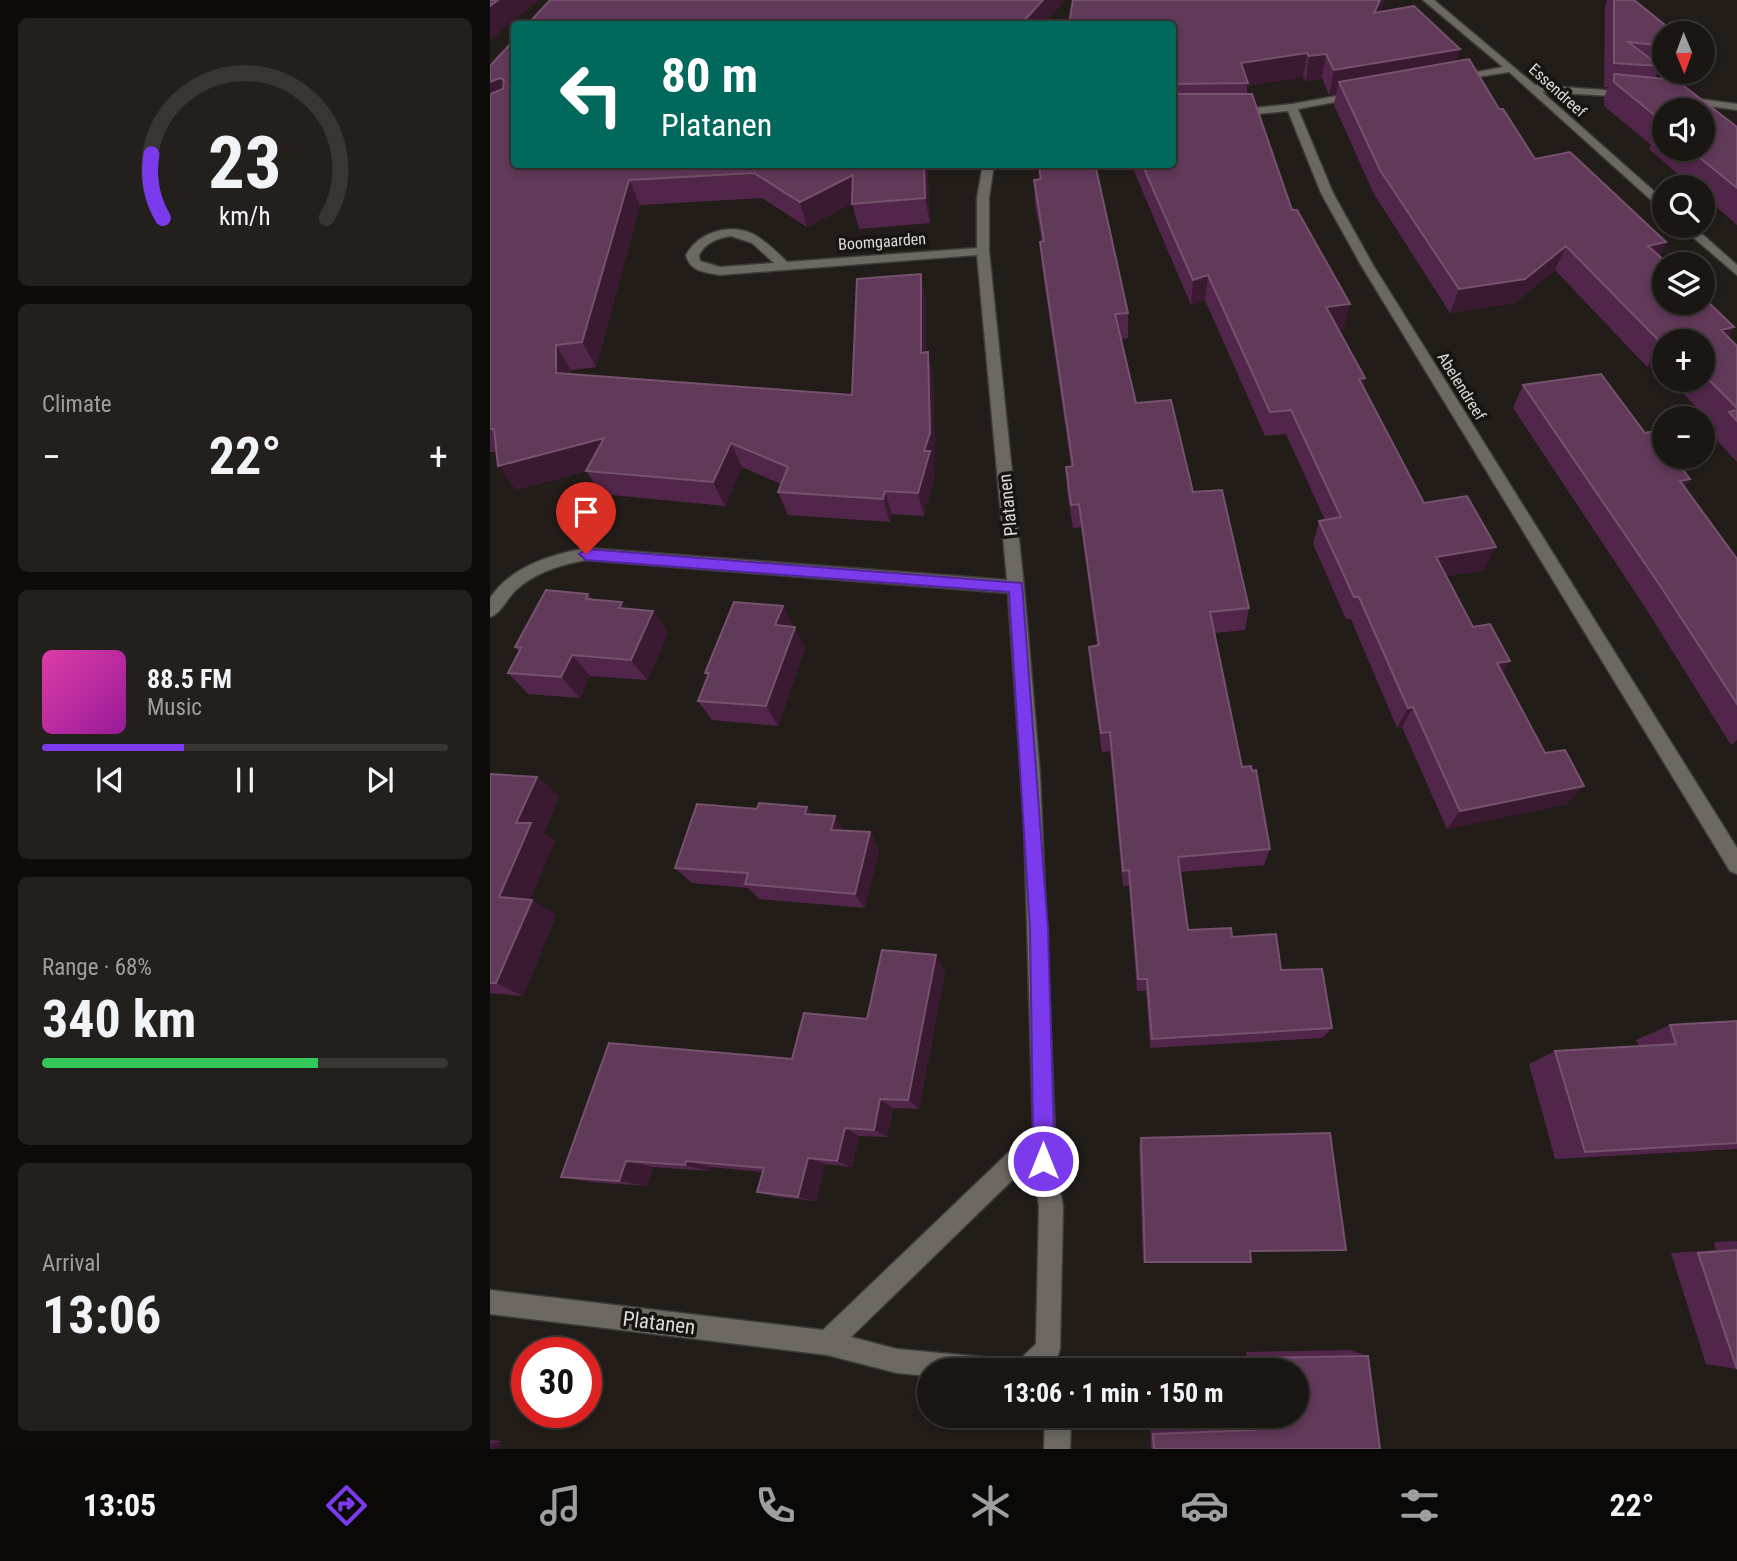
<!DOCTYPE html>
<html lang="en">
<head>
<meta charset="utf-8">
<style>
  :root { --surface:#1a1613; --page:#231f1c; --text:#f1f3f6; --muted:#9f9fa0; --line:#383533; --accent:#7c3aed }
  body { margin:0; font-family:"Roboto Condensed",sans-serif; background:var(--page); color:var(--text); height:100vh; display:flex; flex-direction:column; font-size:26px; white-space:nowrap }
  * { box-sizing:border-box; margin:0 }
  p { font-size:23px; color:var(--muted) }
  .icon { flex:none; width:38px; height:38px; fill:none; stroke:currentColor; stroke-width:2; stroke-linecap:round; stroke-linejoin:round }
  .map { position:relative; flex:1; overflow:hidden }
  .panel { display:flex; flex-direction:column; gap:18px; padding:18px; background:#0e0c0a; width:490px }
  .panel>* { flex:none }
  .hud { position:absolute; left:21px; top:21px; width:665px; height:147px; border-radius:7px; box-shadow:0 4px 10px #0003,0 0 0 2px var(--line); background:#00695c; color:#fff; overflow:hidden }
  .needle { width:46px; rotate:179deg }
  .buttons { position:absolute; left:1162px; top:21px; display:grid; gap:14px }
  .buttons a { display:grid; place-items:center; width:63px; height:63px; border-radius:50%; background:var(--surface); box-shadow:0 4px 10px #0003,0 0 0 2px var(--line); font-size:35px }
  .speed { position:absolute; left:21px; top:1337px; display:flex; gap:14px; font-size:35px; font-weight:700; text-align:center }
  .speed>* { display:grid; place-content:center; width:91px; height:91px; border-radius:50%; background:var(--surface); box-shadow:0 4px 10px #0003,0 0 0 2px var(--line); line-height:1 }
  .speed .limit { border:10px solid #d22; background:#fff; color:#111 }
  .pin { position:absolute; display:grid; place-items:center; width:60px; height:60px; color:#fff; margin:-72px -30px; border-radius:50% 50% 50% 0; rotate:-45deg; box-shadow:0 0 7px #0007 }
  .pin .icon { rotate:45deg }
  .me { position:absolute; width:77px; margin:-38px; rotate:0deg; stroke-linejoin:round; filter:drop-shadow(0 0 5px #0008) }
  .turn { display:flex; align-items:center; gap:24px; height:147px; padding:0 35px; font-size:32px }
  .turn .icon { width:91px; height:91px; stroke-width:2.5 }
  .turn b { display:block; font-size:49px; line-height:60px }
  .big { font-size:52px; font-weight:700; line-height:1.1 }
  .panel .tile { flex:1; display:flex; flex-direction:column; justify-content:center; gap:10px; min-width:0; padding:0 24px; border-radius:10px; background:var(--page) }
  .panel .dial { align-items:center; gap:0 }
  .dial svg { height:182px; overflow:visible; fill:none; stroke:var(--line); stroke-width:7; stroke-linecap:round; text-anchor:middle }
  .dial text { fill:var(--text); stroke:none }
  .song { display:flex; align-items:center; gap:21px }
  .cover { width:84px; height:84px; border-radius:10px; background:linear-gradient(135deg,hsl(320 70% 55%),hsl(300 70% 35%)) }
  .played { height:7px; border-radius:4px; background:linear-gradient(90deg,var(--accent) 35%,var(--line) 35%) }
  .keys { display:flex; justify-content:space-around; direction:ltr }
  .heat { display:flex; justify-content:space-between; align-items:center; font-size:38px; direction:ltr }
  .charge { height:10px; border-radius:5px; background:linear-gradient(90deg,#34c759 68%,var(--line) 0) }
  .trip { position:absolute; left:427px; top:1358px; width:392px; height:70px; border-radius:35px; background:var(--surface); box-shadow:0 4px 10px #0003,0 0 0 2px var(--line); font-weight:700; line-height:70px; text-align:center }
  .tab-bar { display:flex; height:112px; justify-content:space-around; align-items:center; background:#0a0908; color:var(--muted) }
  .tab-bar .icon { width:49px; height:49px }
  .tab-bar .active { color:var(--accent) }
  .tab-bar b { font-size:32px; color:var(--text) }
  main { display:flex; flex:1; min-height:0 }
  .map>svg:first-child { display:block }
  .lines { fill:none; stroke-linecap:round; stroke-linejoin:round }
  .minor-casing { stroke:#3f3b38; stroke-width:3 }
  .minor { fill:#6e6862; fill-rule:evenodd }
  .wall { fill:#52264a; fill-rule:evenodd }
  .shaded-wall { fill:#391a30 }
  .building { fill:#613959; stroke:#75526d; stroke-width:2 }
  .route { fill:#7c3aed; stroke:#51269a; stroke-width:2 }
  .labels { text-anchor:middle; stroke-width:7; stroke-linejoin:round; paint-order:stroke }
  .far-street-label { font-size:16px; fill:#dfdbd8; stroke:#191410 }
  .street-label { font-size:18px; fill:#dfdbd8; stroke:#191410 }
  .near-street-label { font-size:21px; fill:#dfdbd8; stroke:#191410 }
</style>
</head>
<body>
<main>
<section class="panel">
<div class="tile dial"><svg viewBox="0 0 100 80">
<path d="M14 69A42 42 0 1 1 86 69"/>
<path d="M14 69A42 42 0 0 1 9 41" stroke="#7c3aed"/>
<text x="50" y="56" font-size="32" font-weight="700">23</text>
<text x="50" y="72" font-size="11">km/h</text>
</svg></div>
<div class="tile"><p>Climate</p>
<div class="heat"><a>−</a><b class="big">22°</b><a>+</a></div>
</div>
<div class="tile">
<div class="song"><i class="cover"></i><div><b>88.5 FM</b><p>Music</p></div></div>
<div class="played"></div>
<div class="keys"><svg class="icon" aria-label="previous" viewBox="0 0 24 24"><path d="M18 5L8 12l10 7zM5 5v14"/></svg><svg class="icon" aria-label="pause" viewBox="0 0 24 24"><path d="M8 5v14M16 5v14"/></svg><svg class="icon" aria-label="next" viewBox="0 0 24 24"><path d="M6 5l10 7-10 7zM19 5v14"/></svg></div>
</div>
<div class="tile"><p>Range · 68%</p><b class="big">340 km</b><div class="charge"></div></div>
<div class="tile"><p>Arrival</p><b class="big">13:06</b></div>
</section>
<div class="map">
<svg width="1247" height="1449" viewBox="0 0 1247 1449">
  <rect width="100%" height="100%" fill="#231d19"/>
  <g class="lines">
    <defs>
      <path id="minor" d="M 933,0 L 944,0 L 1045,85 L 1143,92 L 1143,96 L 1139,97 L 1052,92 L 1174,200 L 1174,209 L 1170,208 L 1019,72 L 961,81 L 961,77 L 1013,67 Z
        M 868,92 L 872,93 L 872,97 L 808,109 L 843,193 L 883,265 L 1247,848 L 1247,874 L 1240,871 L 871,265 L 831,193 L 798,111 L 745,116 L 740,113 L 745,110 L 802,104 Z
        M 1195,97 L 1247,104 L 1247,110 L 1191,102 L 1190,100 Z
        M 493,164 L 504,164 L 499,198 L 499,251 L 534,587 L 550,774 L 565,1134 L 561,1143 L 573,1206 L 570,1349 L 567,1358 L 554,1370 L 525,1370 L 528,1361 L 546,1344 L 549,1206 L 542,1161 L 361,1337 L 407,1349 L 503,1358 L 512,1361 L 515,1370 L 439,1370 L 439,1376 L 407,1373 L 337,1355 L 0,1314 L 0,1290 L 333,1330 L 543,1129 L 534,819 L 518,593 L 96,560 C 70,565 46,572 26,590 C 17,598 11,614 0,617 L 0,598 C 22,566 60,555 96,548 L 517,580 L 487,255 L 230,275 C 215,272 200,272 196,255 C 209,232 239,223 263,234 C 276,241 287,252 297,262 L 487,248 L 487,198 ZM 241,236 L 262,243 L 284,263 L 230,267 L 210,261 L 209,255 C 216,242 228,238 241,236 Z
        M 1190,226 L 1203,226 L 1247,265 L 1247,275 Z
        M 555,1416 L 581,1416 L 580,1449 L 554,1449 Z"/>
    </defs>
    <!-- minor casing -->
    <use href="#minor" class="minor-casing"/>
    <!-- minor -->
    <use href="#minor" class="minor"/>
  </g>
  <!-- wall -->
  <path class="wall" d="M 583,0 L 894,0 L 890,12 L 966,62 L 1009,109 L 1045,159 L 1176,242 L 1169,256 L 1244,327 L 1238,337 L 1247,346 L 1247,462 L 1222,435 L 1227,428 L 1180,380 L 1213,380 L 1213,341 L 1174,341 L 1174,373 L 1166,365 L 1157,367 L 1065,270 L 1025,303 L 960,313 L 884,194 L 844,105 L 846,94 L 839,95 L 832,78 L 816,81 L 813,77 L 757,86 L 757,94 L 802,210 L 854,329 L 849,329 L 875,378 L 873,387 L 934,503 L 994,570 L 956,576 L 983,627 L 1020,661 L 1012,673 L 1077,804 L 957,829 L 912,727 L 907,728 L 861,619 L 856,619 L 823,544 L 829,521 L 835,520 L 796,434 L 775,436 L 715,300 L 701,305 L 641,164 L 682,164 Z
    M 1117,0 L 1144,0 L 1174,33 L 1174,72 L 1168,71 L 1165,78 L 1247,127 L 1247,225 L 1213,195 L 1213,187 L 1203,187 L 1159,149 L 1161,145 L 1114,106 L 1114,98 L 1118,87 L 1114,87 L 1115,7 ZM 1174,110 L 1213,149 L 1174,149 Z
    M 0,66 L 437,164 L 440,223 L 369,229 L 362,203 L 317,227 L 272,198 L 150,205 L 106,367 L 81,370 L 81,374 L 362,395 L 436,299 L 436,352 L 438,352 L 443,377 L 445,457 L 443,464 L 445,475 L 434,516 L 402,514 L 400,522 L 298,515 L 288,492 L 291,484 L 252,467 L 235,506 L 111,494 L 96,471 L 26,490 L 7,452 L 0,452 Z
    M 1176,72 L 1196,72 L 1195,74 Z
    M 548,164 L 638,313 L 638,338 L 631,339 L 646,403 L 703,492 L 759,608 L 755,630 L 725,633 L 752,767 L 780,849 L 774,865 L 690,872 L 698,930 L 742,937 L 791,970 L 842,1028 L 832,1038 L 660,1048 L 656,991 L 647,991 L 639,886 L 633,886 L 620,751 L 612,752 L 600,667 L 599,647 L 607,646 L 591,527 L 583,528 L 577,490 L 576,467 L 581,466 L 552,267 L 550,242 L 552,242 L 545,205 L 544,180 L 549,180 Z
    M 1033,385 L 1155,433 L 1200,479 L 1194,488 L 1247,559 L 1247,740 L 1241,745 L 1155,607 L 1023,408 Z
    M 98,594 L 103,600 L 138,609 L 163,611 L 178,633 L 157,680 L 100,676 L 90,698 L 38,694 L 18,673 L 29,651 L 25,647 Z
    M 293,606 L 315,648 L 288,726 L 222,720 L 208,701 L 218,677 L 215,673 Z
    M 0,774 L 47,777 L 69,796 L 54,833 L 65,841 L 40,899 L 66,915 L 33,996 L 0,993 Z
    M 317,807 L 322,814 L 354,831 L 380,832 L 389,849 L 375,908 L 269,899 L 258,888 L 202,883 L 185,868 L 267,809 Z
    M 455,971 L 429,1109 L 403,1108 L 397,1137 L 369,1136 L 362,1167 L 335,1164 L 326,1201 L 287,1197 L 267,1192 L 273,1172 L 220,1167 L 219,1171 L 163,1167 L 157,1186 L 102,1182 L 71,1177 L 302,1059 L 377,1019 Z
    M 1247,1021 L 1247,1149 L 1065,1159 L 1039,1064 L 1065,1051 L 1149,1046 L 1146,1040 L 1180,1025 Z
    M 651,1138 L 856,1250 L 840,1251 L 761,1252 L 752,1262 L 653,1263 L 649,1146 Z
    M 1247,1241 L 1247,1369 L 1216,1364 L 1181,1253 L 1226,1250 L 1224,1242 Z
    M 860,1350 L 878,1356 L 890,1449 L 661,1449 L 660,1422 L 754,1418 L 754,1416 L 807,1416 L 807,1370 L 750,1370 L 749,1359 L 757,1359 L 756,1352 Z
    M 0,1440 L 12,1441 L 0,1449 Z"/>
  <!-- shaded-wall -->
  <path class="shaded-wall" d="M 8,0 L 49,0 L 0,40 L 0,6 Z
    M 553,0 L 575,0 L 554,24 L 531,24 Z
    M 890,0 L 894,0 L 892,8 L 879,37 L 884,13 Z
    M 970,49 L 963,73 L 849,82 L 846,94 L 839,95 L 844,70 Z
    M 817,53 L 813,77 L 757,86 L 758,83 L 751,63 Z
    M 836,54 L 832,78 L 816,81 L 819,56 Z
    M 10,78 L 23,103 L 0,111 L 0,82 Z
    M 434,164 L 437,164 L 440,223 L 435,198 Z
    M 363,175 L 369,200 L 317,227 L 310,202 Z
    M 139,180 L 150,205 L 106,367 L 92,342 Z
    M 1176,242 L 1163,266 L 1158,246 Z
    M 1076,246 L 1065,270 L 1025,303 L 960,313 L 969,289 Z
    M 431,274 L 436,299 L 436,377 L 431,353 Z
    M 718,275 L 715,300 L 701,305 L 703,280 Z
    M 860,304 L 854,329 L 831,332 L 836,307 Z
    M 1244,327 L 1228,351 L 1231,330 Z
    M 1174,342 L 1174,351 L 1166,365 L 1157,367 L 1171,343 Z
    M 66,345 L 81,370 L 81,397 L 66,373 Z
    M 438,352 L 443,377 L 445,457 L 443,464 L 445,475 L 434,516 L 428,493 L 434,451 Z
    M 875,378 L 868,402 L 869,379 Z
    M 114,438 L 129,462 L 26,490 L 8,466 Z
    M 241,443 L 252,467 L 235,506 L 223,482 Z
    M 1200,479 L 1185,501 L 1190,481 Z
    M 395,491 L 402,514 L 400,522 L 393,499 Z
    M 1006,547 L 994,570 L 936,580 L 946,557 Z
    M 132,602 L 148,623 L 129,608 Z
    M 293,606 L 304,627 L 285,625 Z
    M 163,611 L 178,633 L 157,680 L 141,660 Z
    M 305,627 L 315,648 L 288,726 L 276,706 Z
    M 82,655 L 100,676 L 90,698 L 71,677 Z
    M 1020,661 L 1007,682 L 1007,663 Z
    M 923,707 L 912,727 L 907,728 L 918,708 Z
    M 47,777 L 69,796 L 54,833 L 65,841 L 35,912 L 9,897 L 26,823 Z
    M 1094,786 L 1077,804 L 957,829 L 970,811 Z
    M 317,807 L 328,824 L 315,814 Z
    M 345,816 L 355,833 L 341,830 Z
    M 380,832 L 389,849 L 375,908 L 365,894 Z
    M 42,900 L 66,915 L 33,996 L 6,983 Z
    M 446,955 L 455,971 L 429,1109 L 418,1100 Z
    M 390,1099 L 403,1108 L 397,1137 L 384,1130 Z
    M 355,1128 L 369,1136 L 362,1167 L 347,1161 Z
    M 318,1158 L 335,1164 L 326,1201 L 308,1197 Z
    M 136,1161 L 163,1167 L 157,1186 L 129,1181 Z
    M 196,1161 L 220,1167 L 219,1171 L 195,1165 Z
    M 12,1441 L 9,1449 L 0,1449 L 0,1444 Z"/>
  <!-- building -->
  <path class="building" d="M 0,0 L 8,0 L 0,6 Z
    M 60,0 L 553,0 L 531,24 L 38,24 Z
    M 583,0 L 890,0 L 884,13 L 924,6 L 970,49 L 844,70 L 836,54 L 819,56 L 817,53 L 751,63 L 758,83 L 683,84 L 682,86 L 682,24 L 579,24 Z
    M 1124,0 L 1144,0 L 1185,33 L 1174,33 L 1174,46 L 1138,42 L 1170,66 L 1124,63 Z
    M 24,40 L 24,164 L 434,164 L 435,198 L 362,204 L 363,175 L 310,202 L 264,173 L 139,180 L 92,342 L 66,345 L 66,373 L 362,395 L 367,279 L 431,274 L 431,353 L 438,352 L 440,433 L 434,451 L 440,451 L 428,493 L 395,491 L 393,499 L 288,492 L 298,467 L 241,443 L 223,482 L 96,471 L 114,438 L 8,466 L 4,429 L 0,429 L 0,94 L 13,89 L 14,80 L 10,78 L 0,82 L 0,66 Z
    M 979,59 L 1009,109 L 1013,109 L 1045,159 L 1080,152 L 1176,242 L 1158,246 L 1178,264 L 1174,264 L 1174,303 L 1213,303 L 1213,297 L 1244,327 L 1231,330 L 1247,346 L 1247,408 L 1213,374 L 1213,341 L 1180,341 L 1171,343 L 1076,246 L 1035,279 L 969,289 L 890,170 L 849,82 Z
    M 1124,74 L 1186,80 L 1247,127 L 1247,188 L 1199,149 L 1213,149 L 1213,110 L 1174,110 L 1174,123 L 1124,82 Z
    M 682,94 L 762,94 L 802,210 L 807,210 L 860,304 L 836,307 L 875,378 L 869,379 L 934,503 L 977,496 L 1006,547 L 946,557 L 983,627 L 1000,624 L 1020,661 L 1007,663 L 1055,753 L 1075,750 L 1094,786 L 970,811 L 923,707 L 918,708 L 869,597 L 864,597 L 829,521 L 851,517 L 801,410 L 780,412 L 718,275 L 703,280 L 652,164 L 682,164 Z
    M 549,164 L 605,164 L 638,313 L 625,314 L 646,403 L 681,400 L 703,492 L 732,490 L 759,608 L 720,612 L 752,767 L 761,766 L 762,771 L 766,770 L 780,849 L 688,857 L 698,930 L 741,928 L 742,937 L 786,934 L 791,970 L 832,969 L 842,1028 L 662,1039 L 657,979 L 648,979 L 639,870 L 633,871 L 620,732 L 611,733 L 599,647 L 609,645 L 589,504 L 581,505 L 576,467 L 583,466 L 550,242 L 554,241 L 544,180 L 551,179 Z
    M 1111,374 L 1155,433 L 1164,431 L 1174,445 L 1174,457 L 1183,457 L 1200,479 L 1190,481 L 1247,559 L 1247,704 L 1171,587 L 1033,385 Z
    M 1247,410 L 1247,421 L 1239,412 Z
    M 56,590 L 98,594 L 96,599 L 132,602 L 129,608 L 163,611 L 141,660 L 82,655 L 71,677 L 18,673 L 31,648 L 25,647 Z
    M 244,602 L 293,606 L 285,625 L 305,627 L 276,706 L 208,701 L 219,673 L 215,673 Z
    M 0,774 L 47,777 L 26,823 L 41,823 L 9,897 L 42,900 L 6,983 L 0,983 Z
    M 269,803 L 317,807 L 315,814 L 345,816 L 341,830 L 380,832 L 365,894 L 255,884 L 258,873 L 185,868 L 207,804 L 267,809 Z
    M 392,950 L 446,955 L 418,1100 L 390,1099 L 384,1130 L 355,1128 L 347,1161 L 318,1158 L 308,1197 L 267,1192 L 274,1168 L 196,1161 L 195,1165 L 136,1161 L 129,1181 L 71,1177 L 119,1043 L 302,1059 L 314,1013 L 377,1019 Z
    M 1247,1021 L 1247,1143 L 1095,1152 L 1065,1051 L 1186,1044 L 1180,1025 Z
    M 840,1133 L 856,1250 L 760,1251 L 761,1262 L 655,1262 L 651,1138 Z
    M 1247,1250 L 1247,1369 L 1208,1253 Z
    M 878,1356 L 890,1449 L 664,1449 L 663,1434 L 765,1430 L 763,1416 L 807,1416 L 807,1370 L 759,1370 L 758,1366 L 768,1365 L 766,1358 Z"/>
  <!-- route -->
  <path class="route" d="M 96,549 L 532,583 L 558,929 L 564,1134 C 559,1146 565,1157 560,1168 L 553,1171 L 546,1168 L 539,1139 L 543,1130 L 540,929 L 519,592 L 96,560 L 89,554 Z"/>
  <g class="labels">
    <!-- far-street labels -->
    <g class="far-street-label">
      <text transform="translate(1068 90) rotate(42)" y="6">Essendreef</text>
      <text transform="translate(392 241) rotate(-4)" y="6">Boomgaarden</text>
      <text transform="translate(972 386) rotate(58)" y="6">Abelendreef</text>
    </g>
    <!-- street labels -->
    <g class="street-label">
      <text transform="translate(518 505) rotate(-96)" y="6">Platanen</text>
    </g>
    <!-- near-street labels -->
    <g class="near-street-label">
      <text transform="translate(169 1323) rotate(7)" y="7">Platanen</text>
    </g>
  </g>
</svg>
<div class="buttons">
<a><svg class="needle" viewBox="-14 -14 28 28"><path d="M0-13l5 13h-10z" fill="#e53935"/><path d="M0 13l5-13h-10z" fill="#9f9fa0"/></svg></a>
<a><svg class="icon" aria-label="sound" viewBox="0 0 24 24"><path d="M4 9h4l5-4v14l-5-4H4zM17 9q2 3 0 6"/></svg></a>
<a><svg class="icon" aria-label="search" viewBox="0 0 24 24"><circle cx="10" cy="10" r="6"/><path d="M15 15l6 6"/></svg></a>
<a><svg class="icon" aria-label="layers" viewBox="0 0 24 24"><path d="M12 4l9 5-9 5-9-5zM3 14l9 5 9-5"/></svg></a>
<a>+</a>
<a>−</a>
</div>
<div class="speed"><div class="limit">30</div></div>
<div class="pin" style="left:96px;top:554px;background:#d93025"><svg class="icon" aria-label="arrive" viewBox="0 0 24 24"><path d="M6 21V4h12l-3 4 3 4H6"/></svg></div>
<svg class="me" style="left:553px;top:1161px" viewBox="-20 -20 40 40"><circle r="17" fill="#7c3aed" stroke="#fff" stroke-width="3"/><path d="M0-11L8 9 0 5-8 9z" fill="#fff"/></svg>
<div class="trip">13:06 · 1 min · 150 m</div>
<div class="hud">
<div class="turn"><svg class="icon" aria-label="left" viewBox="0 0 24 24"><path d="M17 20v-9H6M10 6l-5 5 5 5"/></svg><div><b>80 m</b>Platanen</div></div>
</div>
</div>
</main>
<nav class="tab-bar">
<b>13:05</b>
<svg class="icon active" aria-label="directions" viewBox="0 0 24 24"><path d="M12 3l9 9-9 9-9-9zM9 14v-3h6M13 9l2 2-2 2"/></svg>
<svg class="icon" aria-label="music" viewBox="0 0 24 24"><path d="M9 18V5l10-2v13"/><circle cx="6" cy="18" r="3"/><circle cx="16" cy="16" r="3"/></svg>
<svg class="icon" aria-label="phone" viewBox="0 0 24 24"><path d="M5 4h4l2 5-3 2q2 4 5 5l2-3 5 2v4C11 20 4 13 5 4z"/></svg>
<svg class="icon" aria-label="climate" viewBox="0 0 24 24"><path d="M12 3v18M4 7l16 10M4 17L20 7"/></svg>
<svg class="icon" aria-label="car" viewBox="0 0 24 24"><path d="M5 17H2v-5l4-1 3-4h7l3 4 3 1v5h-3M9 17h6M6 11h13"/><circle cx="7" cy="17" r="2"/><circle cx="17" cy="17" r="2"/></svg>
<svg class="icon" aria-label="filters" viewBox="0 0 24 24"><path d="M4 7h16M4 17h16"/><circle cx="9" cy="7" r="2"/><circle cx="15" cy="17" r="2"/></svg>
<b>22°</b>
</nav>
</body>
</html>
